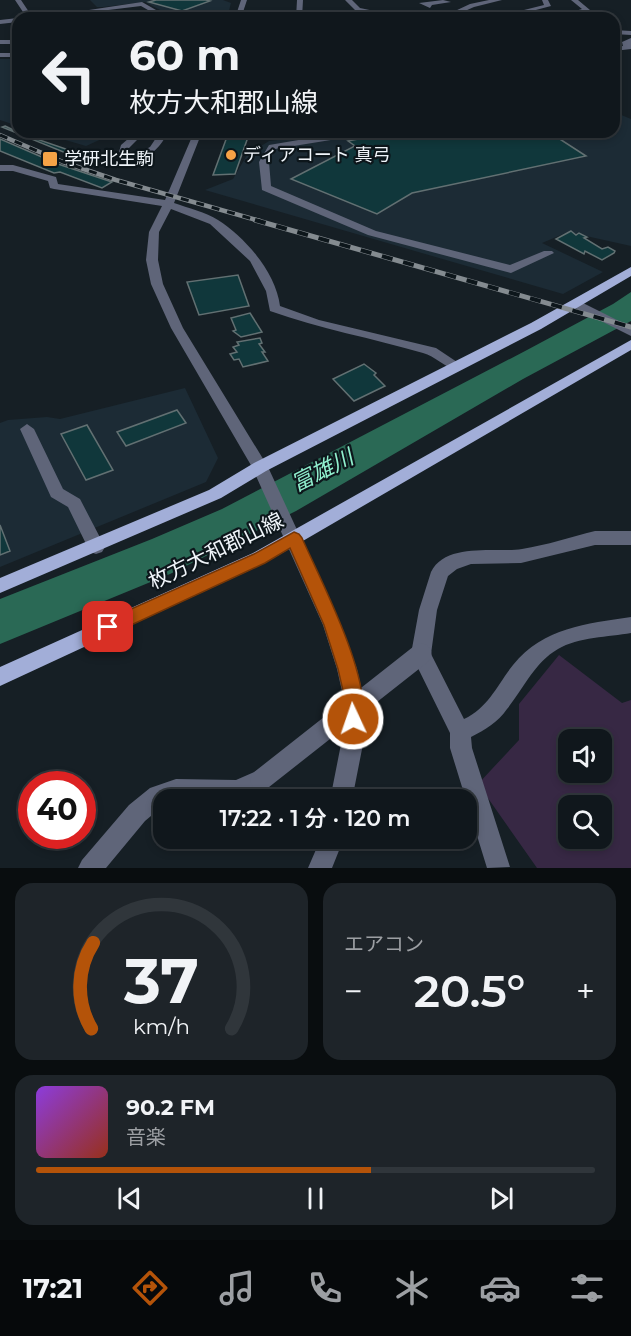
<!DOCTYPE html>
<html lang="ja">
<head>
<meta charset="utf-8">
<style>
  :root { --surface:#10171c; --page:#1e2429; --text:#f1f3f6; --muted:#9c9fa3; --line:#30363b; --accent:#b45309 }
  body { margin:0; font-family:Montserrat,"Noto Sans JP",sans-serif; background:var(--page); color:var(--text); height:100vh; display:flex; flex-direction:column; font-size:22px; white-space:nowrap }
  * { box-sizing:border-box; margin:0 }
  p { font-size:20px; color:var(--muted) }
  .icon { flex:none; width:33px; height:33px; fill:none; stroke:currentColor; stroke-width:2; stroke-linecap:round; stroke-linejoin:round }
  .map { position:relative; height:868px; overflow:hidden }
  .side { display:flex; flex-direction:column; gap:15px; padding:15px; background:#090d0f; flex:1 }
  .side>* { flex:none }
  .top-card { position:absolute; left:12px; top:12px; width:608px; height:126px; border-radius:18px; box-shadow:0 3px 9px #0003,0 0 0 2px var(--line); background:#10171c; color:var(--text); overflow:hidden }
  .tools { position:absolute; left:558px; top:729px; display:grid; gap:12px }
  .tools a { display:grid; place-items:center; width:54px; height:54px; border-radius:12px; background:var(--surface); box-shadow:0 3px 9px #0003,0 0 0 2px var(--line); font-size:30px }
  .speed { position:absolute; left:18px; top:771px; display:flex; gap:12px; font-size:30px; font-weight:700; text-align:center }
  .speed>* { display:grid; place-content:center; width:78px; height:78px; border-radius:50%; background:var(--surface); box-shadow:0 3px 9px #0003,0 0 0 2px var(--line); line-height:1 }
  .speed .limit { border:9px solid #d22; background:#fff; color:#111 }
  .pin { position:absolute; display:grid; place-items:center; width:51px; height:51px; color:#fff; margin:-26px; border-radius:12px; box-shadow:0 3px 9px #0006 }
  .me { position:absolute; width:66px; margin:-33px; rotate:357deg; stroke-linejoin:round; filter:drop-shadow(0 0 4px #0008) }
  .turn { display:flex; align-items:center; gap:21px; height:126px; padding:0 18px; font-size:27px }
  .turn .icon { width:78px; height:78px; stroke-width:2.5 }
  .turn b { display:block; font-size:42px; line-height:51px }
  .big { font-size:45px; font-weight:600; line-height:1.1 }
  .side .tile { flex:1; display:flex; flex-direction:column; justify-content:center; gap:9px; min-width:0; padding:0 21px; border-radius:18px; background:var(--page) }
  .side .dial { align-items:center; gap:0 }
  .dial svg { height:156px; overflow:visible; fill:none; stroke:var(--line); stroke-width:7; stroke-linecap:round; text-anchor:middle }
  .dial text { fill:var(--text); stroke:none }
  .song { display:flex; align-items:center; gap:18px }
  .cover { width:72px; height:72px; border-radius:9px; background:linear-gradient(135deg,hsl(270 70% 55%),hsl(10 70% 35%)) }
  .played { height:6px; border-radius:3px; background:linear-gradient(90deg,var(--accent) 60%,var(--line) 60%) }
  .keys { display:flex; justify-content:space-around; direction:ltr }
  .heat { display:flex; justify-content:space-between; align-items:center; font-size:33px; direction:ltr }
  .side .tiles { flex:1; display:grid; gap:15px; grid-template-columns:1fr 1fr }
  .tile:last-child { grid-column:span 2 }
  .trip { position:absolute; left:153px; top:789px; width:324px; height:60px; border-radius:18px; background:var(--surface); box-shadow:0 3px 9px #0003,0 0 0 2px var(--line); font-weight:600; line-height:60px; text-align:center }
  .dock { display:flex; height:96px; justify-content:space-around; align-items:center; background:#06090b; color:var(--muted) }
  .dock .icon { width:42px; height:42px }
  .dock .selected { color:var(--accent) }
  .dock b { font-size:27px; color:var(--text) }
  .map>svg:first-child { display:block }
  .built { fill:#1c2b35 }
  .green { fill:#372844; fill-rule:evenodd }
  .water { fill:#2a6955 }
  .building { fill:#10373b; stroke:#627072; stroke-width:1.5 }
  .lines { fill:none; stroke-linecap:round; stroke-linejoin:round }
  .minor { fill:#5f6579; fill-rule:evenodd }
  .major { fill:#a2aed8; fill-rule:evenodd }
  .rail-far1-casing { stroke:#848b90; stroke-width:4.5 }
  .rail-casing { stroke:#848b90; stroke-width:5 }
  .rail-far1 { stroke:#0d161b; stroke-width:3; stroke-dasharray:8; stroke-linecap:butt }
  .rail { stroke:#0d161b; stroke-width:4; stroke-dasharray:11; stroke-linecap:butt }
  .minor-bridge { stroke:#5f6579; stroke-width:21 }
  .route { fill:#b45309; stroke:#753606; stroke-width:1.5 }
  .poi-dot { fill:#f5a346; stroke:#0d161b; stroke-width:2 }
  .labels { text-anchor:middle; stroke-width:4.5; stroke-linejoin:round; paint-order:stroke }
  .far-poi-label { font-size:18px; fill:#f0f5fa; stroke:#0d161b; text-anchor:start }
  .street-label { font-size:21px; fill:#f0f5fa; stroke:#0d161b }
  .water-label { font-size:22px; font-style:italic; fill:#91f1cf; stroke:#0d161b }
</style>
</head>
<body>
<div class="map">
<svg width="631" height="868" viewBox="0 0 631 868">
  <rect width="100%" height="100%" fill="#161f25"/>
  <!-- built -->
  <path class="built" d="M 90,0 L 223,0 L 231,3 L 227,18 L 175,18 L 145,2 L 103,7 L 97,7 Z
    M 0,59 L 18,59 L 18,126 L 0,120 Z
    M 614,112 L 631,119 L 631,246 L 568,232 L 542,243 L 603,272 L 563,294 L 205,190 L 233,179 L 247,155 L 269,141 L 342,132 L 614,132 Z
    M 38,132 L 117,132 L 86,146 Z
    M 185,388 L 218,458 L 206,482 L 0,567 L 0,423 L 8,420 L 47,417 L 60,419 Z"/>
  <!-- green -->
  <path class="green" d="M 559,655 L 622,703 L 631,700 L 631,868 L 537,868 L 478,784 L 519,740 L 519,704 ZM 568,740 L 602,740 L 602,772 L 568,772 ZM 568,806 L 602,806 L 602,838 L 568,838 Z"/>
  <!-- water -->
  <path class="water" d="M 631,292 L 631,321 L 523,379 L 296,511 L 170,574 L 0,644 L 0,599 L 152,539 L 222,509 L 527,350 L 613,304 Z"/>
  <!-- building -->
  <path class="building" d="M 156,0 L 206,0 L 210,1 L 182,11 L 149,2 Z
    M 5,126 L 22,134 L 95,159 L 88,162 L 2,127 Z
    M 394,132 L 549,132 L 586,156 L 412,193 L 377,214 L 291,179 L 355,146 L 348,141 Z
    M 228,134 L 248,134 L 248,137 L 235,174 L 213,175 Z
    M 0,139 L 58,164 L 112,182 L 102,188 L 60,172 L 54,173 L 0,151 Z
    M 571,231 L 576,235 L 579,233 L 587,237 L 584,238 L 602,249 L 608,247 L 615,251 L 614,253 L 602,260 L 585,251 L 584,254 L 556,239 Z
    M 238,275 L 249,306 L 199,315 L 187,282 Z
    M 250,313 L 262,332 L 241,337 L 233,331 L 236,330 L 231,318 Z
    M 260,338 L 262,343 L 259,344 L 265,352 L 262,352 L 268,361 L 243,367 L 239,359 L 234,360 L 230,354 L 237,352 L 233,347 L 239,345 L 237,342 Z
    M 364,364 L 376,373 L 374,375 L 385,386 L 354,401 L 333,379 Z
    M 177,410 L 186,423 L 126,446 L 117,432 Z
    M 87,425 L 113,470 L 86,480 L 61,434 Z
    M 0,525 L 10,551 L 0,555 Z"/>
  <g class="lines">
    <!-- minor -->
    <path class="minor" d="M 15,0 L 21,0 L 33,18 L 27,18 Z
      M 241,0 L 247,0 L 241,18 L 235,18 Z
      M 297,0 L 303,0 L 302,18 L 296,18 Z
      M 345,0 L 352,0 L 360,8 L 408,18 L 393,18 L 356,11 Z
      M 443,0 L 451,2 L 432,5 L 430,8 L 419,3 Z
      M 489,0 L 502,0 L 474,7 L 449,18 L 440,18 L 470,4 Z
      M 542,0 L 548,0 L 551,6 L 532,11 L 538,18 L 531,18 L 524,10 L 544,5 Z
      M 571,0 L 578,0 L 590,10 L 572,14 L 572,12 L 582,9 Z
      M 142,2 L 170,18 L 162,18 L 141,6 L 92,12 L 89,10 Z
      M 18,18 L 18,22 L 0,24 L 0,20 Z
      M 614,30 L 631,31 L 631,35 L 614,34 Z
      M 631,38 L 631,49 L 614,51 L 614,47 L 623,46 L 622,42 Z
      M 0,40 L 18,40 L 18,44 L 0,44 Z
      M 0,53 L 18,53 L 18,57 L 0,57 Z
      M 136,132 L 145,132 L 129,148 L 129,151 L 138,153 L 150,147 L 160,132 L 168,132 C 159,151 140,169 119,152 L 121,145 Z
      M 194,132 L 202,132 L 174,203 C 188,208 206,212 218,220 C 246,238 276,273 280,306 L 319,320 L 436,348 L 463,366 L 456,370 C 444,367 435,356 423,353 C 372,338 320,329 270,311 L 266,291 L 250,261 L 210,224 L 171,209 L 159,232 L 158,260 L 163,284 L 183,328 L 268,467 L 341,625 L 357,669 L 364,700 L 364,739 L 352,800 L 330,800 L 342,739 L 344,700 L 337,669 L 323,625 L 252,467 L 171,328 L 151,284 L 146,260 L 149,232 L 162,206 L 54,189 L 50,188 L 48,181 L 13,171 L 0,171 L 0,165 L 13,165 L 56,177 L 58,184 L 165,200 Z
      M 334,134 L 337,135 L 337,139 L 275,149 L 269,162 L 271,186 L 376,231 L 510,265 L 544,251 L 552,251 L 554,253 L 511,273 L 368,235 L 262,190 L 259,162 L 269,145 Z
      M 577,300 L 631,327 L 631,336 L 573,307 L 571,304 L 573,301 Z
      M 27,424 L 34,429 L 63,489 L 80,499 L 105,547 L 102,552 L 96,554 L 90,552 L 68,507 L 51,497 L 20,429 Z
      M 595,531 L 631,531 L 631,545 L 595,545 L 521,563 L 471,564 L 457,569 L 448,576 L 437,610 L 431,654 L 464,719 C 489,707 497,685 513,665 C 544,627 586,624 631,617 L 631,633 C 609,637 578,637 558,649 C 534,663 524,688 507,709 C 498,722 485,730 471,737 L 472,748 L 510,867 L 487,868 L 450,748 L 450,733 L 411,654 L 419,610 L 431,572 C 446,542 496,553 522,549 C 547,545 571,537 595,531 Z
      M 261,769 L 269,772 L 272,780 C 260,809 191,800 164,800 L 164,805 L 145,821 L 106,868 L 78,868 L 82,860 L 129,805 L 150,788 L 176,779 L 236,780 Z
      M 321,838 L 344,838 L 332,868 L 308,868 Z"/>
    <!-- major -->
    <path class="major" d="M 631,267 L 631,276 L 541,329 L 266,471 L 221,498 L 0,593 L 0,578 L 209,490 L 254,463 L 531,323 Z
      M 631,340 L 631,350 L 265,563 L 0,686 L 0,667 L 253,553 Z"/>
    <defs>
      <path id="rail-far1" d="M 0,135 L 63,162 L 116,180 L 260,221"/>
      <path id="rail" d="M 255,220 L 631,327"/>
    </defs>
    <!-- rail-far1 casing -->
    <use href="#rail-far1" class="rail-far1-casing"/>
    <!-- rail casing -->
    <use href="#rail" class="rail-casing"/>
    <!-- rail-far1 -->
    <use href="#rail-far1" class="rail-far1"/>
    <!-- rail -->
    <use href="#rail" class="rail"/>
    <!-- minor-bridge -->
    <path class="minor-bridge" d="M 261,780 L 421,654"/>
  </g>
  <!-- route -->
  <path class="route" d="M 294,532 L 299,534 L 302,538 C 319,577 377,687 360,726 L 353,728 L 347,726 L 344,719 L 345,699 L 338,669 L 324,625 L 290,548 L 265,563 L 114,633 L 108,635 L 102,633 L 100,627 L 102,622 L 254,554 Z"/>
  <!-- markers -->
  <g class="poi-dot">
    <circle cx="231" cy="155" r="6"/>
    <rect x="42" y="151" width="16" height="16" rx="3"/>
  </g>
  <g class="labels">
    <!-- far-poi labels -->
    <g class="far-poi-label">
      <text x="243" y="161">ディアコート 真弓</text>
      <text x="64" y="165">学研北生駒</text>
    </g>
    <!-- street labels -->
    <g class="street-label">
      <text transform="translate(216 551) rotate(-26)" y="7">枚方大和郡山線</text>
    </g>
    <!-- water labels -->
    <g class="water-label">
      <text transform="translate(322 470) rotate(-27)" y="8">富雄川</text>
    </g>
  </g>
</svg>
<div class="tools">
<a><svg class="icon" aria-label="sound" viewBox="0 0 24 24"><path d="M4 9h4l5-4v14l-5-4H4zM17 9q2 3 0 6"/></svg></a>
<a><svg class="icon" aria-label="search" viewBox="0 0 24 24"><circle cx="10" cy="10" r="6"/><path d="M15 15l6 6"/></svg></a>
</div>
<div class="speed"><div class="limit">40</div></div>
<div class="pin" style="left:108px;top:627px;background:#d93025"><svg class="icon" aria-label="arrive" viewBox="0 0 24 24"><path d="M6 21V4h12l-3 4 3 4H6"/></svg></div>
<svg class="me" style="left:353px;top:719px" viewBox="-20 -20 40 40"><circle r="17" fill="#b45309" stroke="#fff" stroke-width="3"/><path d="M0-11L8 9 0 5-8 9z" fill="#fff"/></svg>
<div class="trip">17:22 · 1 分 · 120 m</div>
<div class="top-card">
<div class="turn"><svg class="icon" aria-label="left" viewBox="0 0 24 24"><path d="M17 20v-9H6M10 6l-5 5 5 5"/></svg><div><b>60 m</b>枚方大和郡山線</div></div>
</div>
</div>
<section class="side">
<div class="tiles">
<div class="tile dial"><svg viewBox="0 0 100 80">
<path d="M14 69A42 42 0 1 1 86 69"/>
<path d="M14 69A42 42 0 0 1 15 25" stroke="#b45309"/>
<text x="50" y="56" font-size="32" font-weight="700">37</text>
<text x="50" y="72" font-size="11">km/h</text>
</svg></div>
<div class="tile"><p>エアコン</p>
<div class="heat"><a>−</a><b class="big">20.5°</b><a>+</a></div>
</div>
<div class="tile">
<div class="song"><i class="cover"></i><div><b>90.2 FM</b><p>音楽</p></div></div>
<div class="played"></div>
<div class="keys"><svg class="icon" aria-label="previous" viewBox="0 0 24 24"><path d="M18 5L8 12l10 7zM5 5v14"/></svg><svg class="icon" aria-label="pause" viewBox="0 0 24 24"><path d="M8 5v14M16 5v14"/></svg><svg class="icon" aria-label="next" viewBox="0 0 24 24"><path d="M6 5l10 7-10 7zM19 5v14"/></svg></div>
</div>
</div>
</section>
<nav class="dock">
<b>17:21</b>
<svg class="icon selected" aria-label="directions" viewBox="0 0 24 24"><path d="M12 3l9 9-9 9-9-9zM9 14v-3h6M13 9l2 2-2 2"/></svg>
<svg class="icon" aria-label="music" viewBox="0 0 24 24"><path d="M9 18V5l10-2v13"/><circle cx="6" cy="18" r="3"/><circle cx="16" cy="16" r="3"/></svg>
<svg class="icon" aria-label="phone" viewBox="0 0 24 24"><path d="M5 4h4l2 5-3 2q2 4 5 5l2-3 5 2v4C11 20 4 13 5 4z"/></svg>
<svg class="icon" aria-label="climate" viewBox="0 0 24 24"><path d="M12 3v18M4 7l16 10M4 17L20 7"/></svg>
<svg class="icon" aria-label="car" viewBox="0 0 24 24"><path d="M5 17H2v-5l4-1 3-4h7l3 4 3 1v5h-3M9 17h6M6 11h13"/><circle cx="7" cy="17" r="2"/><circle cx="17" cy="17" r="2"/></svg>
<svg class="icon" aria-label="filters" viewBox="0 0 24 24"><path d="M4 7h16M4 17h16"/><circle cx="9" cy="7" r="2"/><circle cx="15" cy="17" r="2"/></svg>
</nav>
</body>
</html>
